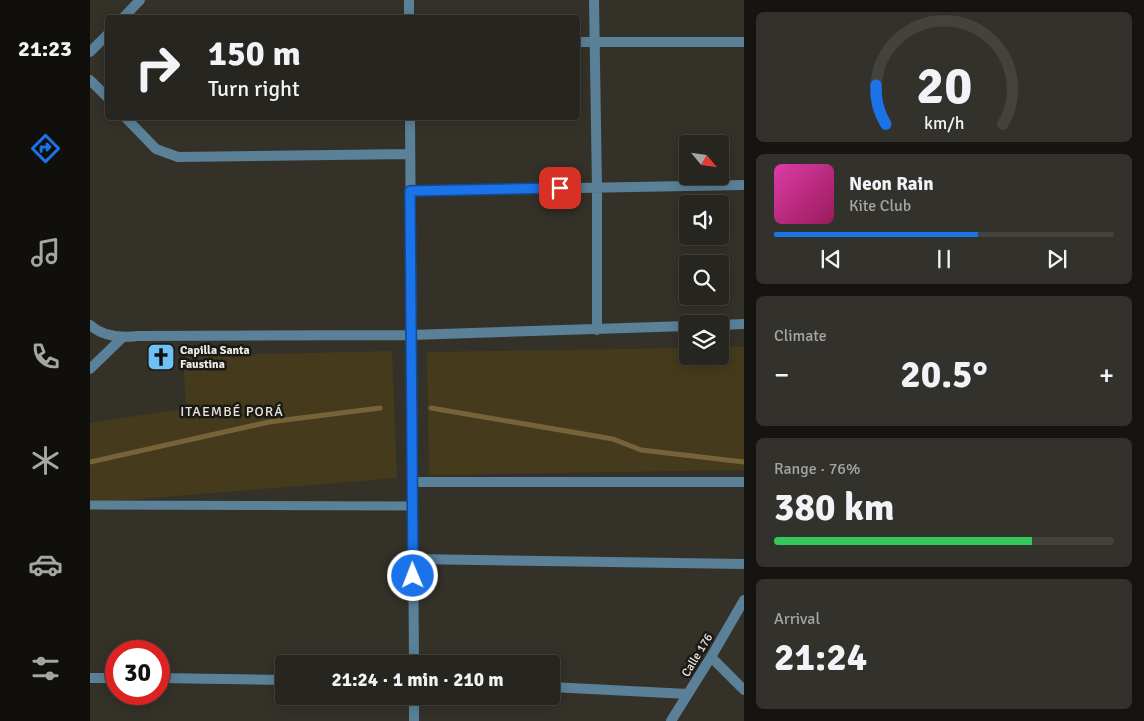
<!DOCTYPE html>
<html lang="en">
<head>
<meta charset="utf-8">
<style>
  :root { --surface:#27251f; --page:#33312c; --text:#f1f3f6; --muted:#a4a5a4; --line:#43423d; --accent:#1a73e8 }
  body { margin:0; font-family:Signika,sans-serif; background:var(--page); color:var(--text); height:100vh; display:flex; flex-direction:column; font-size:19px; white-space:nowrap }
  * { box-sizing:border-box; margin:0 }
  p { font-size:16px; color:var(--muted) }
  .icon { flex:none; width:28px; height:28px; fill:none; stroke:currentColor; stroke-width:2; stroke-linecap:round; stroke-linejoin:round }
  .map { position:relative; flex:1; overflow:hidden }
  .sheet { display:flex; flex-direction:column; gap:12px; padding:12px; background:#151411; width:400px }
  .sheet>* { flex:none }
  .hud { position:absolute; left:15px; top:15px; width:475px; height:105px; border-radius:5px; box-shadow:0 2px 12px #0003,0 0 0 1px var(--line); background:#27251f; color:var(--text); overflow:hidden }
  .needle { width:32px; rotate:119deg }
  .fabs { position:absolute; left:589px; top:135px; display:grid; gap:10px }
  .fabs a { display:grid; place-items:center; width:50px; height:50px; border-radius:5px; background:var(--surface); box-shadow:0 2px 12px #0003,0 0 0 1px var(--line); font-size:25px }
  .speed { position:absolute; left:15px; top:640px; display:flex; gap:10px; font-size:25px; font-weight:700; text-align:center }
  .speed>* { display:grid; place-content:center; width:65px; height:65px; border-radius:50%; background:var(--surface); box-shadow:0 2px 12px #0003,0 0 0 1px var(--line); line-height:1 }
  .speed .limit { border:8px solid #d22; background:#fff; color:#111 }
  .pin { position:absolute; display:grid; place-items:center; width:42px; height:42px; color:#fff; margin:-21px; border-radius:10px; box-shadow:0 2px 8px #0006 }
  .me { position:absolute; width:55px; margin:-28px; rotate:359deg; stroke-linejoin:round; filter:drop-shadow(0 0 4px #0008) }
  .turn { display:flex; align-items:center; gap:18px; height:105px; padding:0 20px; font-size:22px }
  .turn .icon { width:65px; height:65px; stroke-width:2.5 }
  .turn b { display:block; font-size:35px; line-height:42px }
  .big { font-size:38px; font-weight:700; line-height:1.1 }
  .sheet .widget { flex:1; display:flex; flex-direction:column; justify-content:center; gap:8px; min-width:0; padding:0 18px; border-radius:8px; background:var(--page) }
  .sheet .dial { align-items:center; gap:0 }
  .dial svg { height:130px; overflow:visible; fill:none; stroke:var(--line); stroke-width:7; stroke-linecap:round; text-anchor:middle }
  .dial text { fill:var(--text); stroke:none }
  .song { display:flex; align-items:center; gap:15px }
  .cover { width:60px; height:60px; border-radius:8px; background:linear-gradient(135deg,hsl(320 70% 55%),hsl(330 70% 35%)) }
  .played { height:5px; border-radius:2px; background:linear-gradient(90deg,var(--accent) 60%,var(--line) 60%) }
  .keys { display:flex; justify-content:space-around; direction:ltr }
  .heat { display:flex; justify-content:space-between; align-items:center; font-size:28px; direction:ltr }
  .charge { height:8px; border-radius:4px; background:linear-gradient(90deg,#34c759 76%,var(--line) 0) }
  .trip { position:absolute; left:185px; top:655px; width:285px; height:50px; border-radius:5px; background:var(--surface); box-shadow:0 2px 12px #0003,0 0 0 1px var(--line); font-weight:700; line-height:50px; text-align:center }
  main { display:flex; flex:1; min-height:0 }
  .menu { display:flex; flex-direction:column; width:90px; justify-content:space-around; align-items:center; background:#100f0c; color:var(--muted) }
  .menu .icon { width:35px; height:35px }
  .menu .on { color:var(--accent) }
  .menu b { font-size:22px; color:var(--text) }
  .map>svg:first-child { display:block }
  .green { fill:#463a1d }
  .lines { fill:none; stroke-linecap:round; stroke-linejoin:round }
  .stream { stroke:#766338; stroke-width:5 }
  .service { stroke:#5a8198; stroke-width:9 }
  .minor { stroke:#5a8198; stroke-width:10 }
  .route-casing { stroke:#114b97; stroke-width:12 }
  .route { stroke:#1a73e8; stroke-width:9 }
  .labels { text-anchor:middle; stroke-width:5; stroke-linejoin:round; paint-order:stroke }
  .poi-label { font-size:12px; font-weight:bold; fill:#eceae5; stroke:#1a1915; text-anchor:start }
  .street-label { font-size:12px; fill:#eceae5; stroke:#1a1915 }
  .neighbourhood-label { font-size:14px; letter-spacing:1px; fill:#e8e3d9; stroke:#1a1915 }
</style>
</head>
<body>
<main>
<nav class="menu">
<b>21:23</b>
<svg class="icon on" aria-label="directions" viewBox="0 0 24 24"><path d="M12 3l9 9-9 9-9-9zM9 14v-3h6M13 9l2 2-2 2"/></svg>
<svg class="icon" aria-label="music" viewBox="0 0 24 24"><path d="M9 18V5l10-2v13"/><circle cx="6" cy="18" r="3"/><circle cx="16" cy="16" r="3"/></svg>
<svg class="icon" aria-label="phone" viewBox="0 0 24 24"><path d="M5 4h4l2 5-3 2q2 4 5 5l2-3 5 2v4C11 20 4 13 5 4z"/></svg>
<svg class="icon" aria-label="climate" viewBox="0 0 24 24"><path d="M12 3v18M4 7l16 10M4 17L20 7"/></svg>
<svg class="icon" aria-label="car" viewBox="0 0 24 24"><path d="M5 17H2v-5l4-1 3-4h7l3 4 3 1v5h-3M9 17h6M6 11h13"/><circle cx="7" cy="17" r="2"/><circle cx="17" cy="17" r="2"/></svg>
<svg class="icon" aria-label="filters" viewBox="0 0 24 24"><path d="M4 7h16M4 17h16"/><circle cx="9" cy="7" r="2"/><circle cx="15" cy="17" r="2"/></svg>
</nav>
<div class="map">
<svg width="654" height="721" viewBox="0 0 654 721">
  <rect width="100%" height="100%" fill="#343129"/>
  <!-- green -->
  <path class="green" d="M 630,347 L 654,347 L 654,470 L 339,475 L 337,352 L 597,348 L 598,356 L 630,356 Z
    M 302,351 L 307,478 L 0,503 L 0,423 L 96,408 L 93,356 Z"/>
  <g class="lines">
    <!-- stream -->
    <path class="stream" d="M 341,408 L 523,439 L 551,450 L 654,462
      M 0,462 L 179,422 L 290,408"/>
    <!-- service -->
    <path class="service" d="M 0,505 L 322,506"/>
    <!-- minor -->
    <path class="minor" d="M 319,0 L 319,18
      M 504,0 L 507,188 L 507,330
      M 33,18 L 50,0
      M 488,42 L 654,42
      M 0,52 L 18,34
      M 0,80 L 18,98
      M 36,118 L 66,149 L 88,157 L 320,154
      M 320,118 L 324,664
      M 320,191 L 654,185
      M 0,325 C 13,337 32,338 48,336 L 321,335 L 598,326
      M 630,325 L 654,324
      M 0,369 L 32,338
      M 322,482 L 654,482
      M 323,559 L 654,564
      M 621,657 L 654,690
      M 0,678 L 26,678
      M 69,678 L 194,680
      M 461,687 L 598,694
      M 324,696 L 324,721
      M 581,721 L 621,657 L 654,600"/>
  </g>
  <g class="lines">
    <defs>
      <path id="route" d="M 323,576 L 320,191 L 470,188"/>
    </defs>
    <!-- route casing -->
    <use href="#route" class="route-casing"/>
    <!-- route -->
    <use href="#route" class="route"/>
  </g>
  <!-- icons -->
  <defs>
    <symbol id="church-square" viewBox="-11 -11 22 22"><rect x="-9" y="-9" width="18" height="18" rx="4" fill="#6dc2f3" stroke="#1a1915"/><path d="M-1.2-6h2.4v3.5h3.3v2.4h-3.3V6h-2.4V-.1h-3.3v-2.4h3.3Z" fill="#111"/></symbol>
  </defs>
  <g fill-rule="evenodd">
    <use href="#church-square" x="55" y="341" width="32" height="32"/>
  </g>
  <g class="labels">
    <!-- poi labels -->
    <g class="poi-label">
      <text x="90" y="354">Capilla Santa<tspan x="90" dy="14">Faustina</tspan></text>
    </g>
    <!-- street labels -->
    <g class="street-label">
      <text transform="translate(607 655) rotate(-59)" y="4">Calle 176</text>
    </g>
    <!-- neighbourhood labels -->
    <g class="neighbourhood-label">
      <text x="142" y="416">ITAEMBÉ PORÁ</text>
    </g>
  </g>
</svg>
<div class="fabs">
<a><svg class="needle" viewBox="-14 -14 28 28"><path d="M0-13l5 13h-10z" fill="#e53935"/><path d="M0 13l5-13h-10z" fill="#a4a5a4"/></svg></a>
<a><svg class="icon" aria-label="sound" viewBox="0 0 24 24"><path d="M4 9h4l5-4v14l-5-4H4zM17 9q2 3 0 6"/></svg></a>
<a><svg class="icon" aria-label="search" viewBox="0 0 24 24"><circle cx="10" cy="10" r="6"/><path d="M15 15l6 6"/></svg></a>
<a><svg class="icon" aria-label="layers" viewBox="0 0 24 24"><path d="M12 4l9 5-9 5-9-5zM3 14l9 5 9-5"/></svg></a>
</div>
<div class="speed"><div class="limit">30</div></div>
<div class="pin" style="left:470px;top:188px;background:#d93025"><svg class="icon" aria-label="arrive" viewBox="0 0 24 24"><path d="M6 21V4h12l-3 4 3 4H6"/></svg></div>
<svg class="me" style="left:323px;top:576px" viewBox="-20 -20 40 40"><circle r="17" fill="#1a73e8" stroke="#fff" stroke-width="3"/><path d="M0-11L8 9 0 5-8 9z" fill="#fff"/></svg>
<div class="trip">21:24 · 1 min · 210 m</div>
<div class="hud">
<div class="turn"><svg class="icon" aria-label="right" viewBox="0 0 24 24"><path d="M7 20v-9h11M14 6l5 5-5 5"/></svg><div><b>150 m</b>Turn right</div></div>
</div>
</div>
<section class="sheet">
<div class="widget dial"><svg viewBox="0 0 100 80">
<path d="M14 69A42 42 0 1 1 86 69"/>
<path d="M14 69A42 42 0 0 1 8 45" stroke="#1a73e8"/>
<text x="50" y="56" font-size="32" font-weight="700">20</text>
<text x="50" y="72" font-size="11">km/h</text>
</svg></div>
<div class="widget">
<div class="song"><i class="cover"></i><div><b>Neon Rain</b><p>Kite Club</p></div></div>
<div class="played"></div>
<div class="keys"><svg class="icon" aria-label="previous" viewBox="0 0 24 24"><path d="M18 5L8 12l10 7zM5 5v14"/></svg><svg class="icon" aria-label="pause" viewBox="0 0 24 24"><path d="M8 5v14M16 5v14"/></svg><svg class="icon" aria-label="next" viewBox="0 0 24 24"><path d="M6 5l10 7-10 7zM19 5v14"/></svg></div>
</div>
<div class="widget"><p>Climate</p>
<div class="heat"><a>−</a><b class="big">20.5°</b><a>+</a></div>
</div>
<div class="widget"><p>Range · 76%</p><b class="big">380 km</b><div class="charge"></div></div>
<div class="widget"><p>Arrival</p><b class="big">21:24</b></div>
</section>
</main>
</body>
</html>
